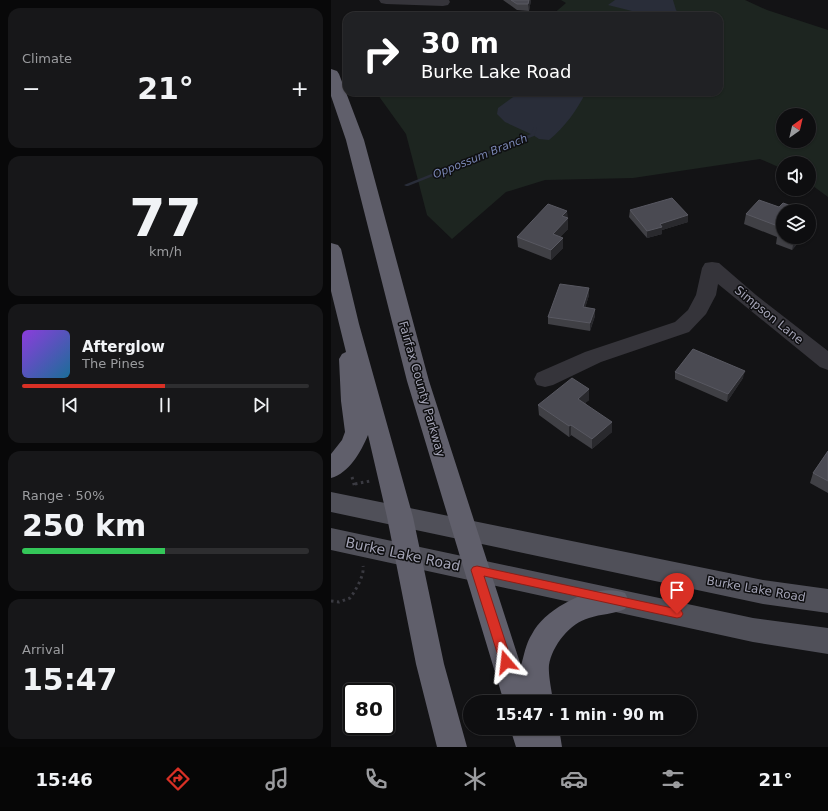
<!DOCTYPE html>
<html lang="en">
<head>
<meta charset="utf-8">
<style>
  :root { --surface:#0e0e10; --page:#171719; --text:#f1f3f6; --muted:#9b9c9f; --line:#2e2e30; --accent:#d93025 }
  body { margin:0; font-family:"DejaVu Sans",sans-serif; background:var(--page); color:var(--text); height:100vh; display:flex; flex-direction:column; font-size:15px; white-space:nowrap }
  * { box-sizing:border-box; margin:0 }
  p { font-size:13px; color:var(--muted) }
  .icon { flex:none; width:22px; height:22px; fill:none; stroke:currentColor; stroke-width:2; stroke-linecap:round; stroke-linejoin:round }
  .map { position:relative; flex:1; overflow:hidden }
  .sheet { display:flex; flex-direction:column; gap:8px; padding:8px; background:#080809; width:331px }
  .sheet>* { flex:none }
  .banner { position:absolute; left:12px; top:12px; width:380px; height:84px; border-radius:12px; box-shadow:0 1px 3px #0004,0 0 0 1px var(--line); background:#202124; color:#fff; overflow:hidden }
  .needle { width:26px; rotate:34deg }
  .fabs { position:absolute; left:445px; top:108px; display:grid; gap:8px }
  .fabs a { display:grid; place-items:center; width:40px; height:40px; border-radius:50%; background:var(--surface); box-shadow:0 1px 3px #0004,0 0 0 1px var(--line); font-size:20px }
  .speed { position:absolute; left:12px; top:683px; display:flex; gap:8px; font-size:20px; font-weight:700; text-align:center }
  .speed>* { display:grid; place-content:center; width:52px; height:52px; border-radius:50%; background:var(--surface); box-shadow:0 1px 3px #0004,0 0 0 1px var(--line); line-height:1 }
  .speed .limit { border:2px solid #111; border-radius:6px; background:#fff; color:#111 }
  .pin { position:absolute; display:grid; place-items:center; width:34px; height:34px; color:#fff; margin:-41px -17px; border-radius:50% 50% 50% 0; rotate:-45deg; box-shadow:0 0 4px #0007 }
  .pin .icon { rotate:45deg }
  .me { position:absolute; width:44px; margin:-22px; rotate:343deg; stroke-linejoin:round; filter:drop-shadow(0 0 3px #0008) }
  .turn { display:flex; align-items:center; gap:14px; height:84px; padding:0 12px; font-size:18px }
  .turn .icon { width:52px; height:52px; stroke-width:2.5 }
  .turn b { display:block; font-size:28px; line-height:34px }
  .big { font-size:30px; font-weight:800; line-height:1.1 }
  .sheet .widget { flex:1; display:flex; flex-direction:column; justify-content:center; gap:6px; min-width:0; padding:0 14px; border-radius:12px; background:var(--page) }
  .sheet .dial { align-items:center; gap:0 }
  .dial b { font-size:52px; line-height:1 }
  .song { display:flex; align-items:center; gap:12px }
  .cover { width:48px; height:48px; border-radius:6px; background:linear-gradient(135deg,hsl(270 70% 55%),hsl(200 70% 35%)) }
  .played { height:4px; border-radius:2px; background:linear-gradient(90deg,var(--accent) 50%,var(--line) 50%) }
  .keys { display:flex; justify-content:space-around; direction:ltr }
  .heat { display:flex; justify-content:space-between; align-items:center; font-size:22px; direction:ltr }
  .charge { height:6px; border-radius:3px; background:linear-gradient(90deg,#34c759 50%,var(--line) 0) }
  .trip { position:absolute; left:132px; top:695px; width:234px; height:40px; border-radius:20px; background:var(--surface); box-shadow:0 1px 3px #0004,0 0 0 1px var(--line); font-weight:800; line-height:40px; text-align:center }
  .dock { display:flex; height:64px; justify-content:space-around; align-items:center; background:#060606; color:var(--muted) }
  .dock .icon { width:28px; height:28px }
  .dock .active { color:var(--accent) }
  .dock b { font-size:18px; color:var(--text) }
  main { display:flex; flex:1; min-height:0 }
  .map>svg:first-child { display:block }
  .green { fill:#1d2520; fill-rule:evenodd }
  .water { fill:#292d39 }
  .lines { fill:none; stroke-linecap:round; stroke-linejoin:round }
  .stream { fill:#292d39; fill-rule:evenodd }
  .path { stroke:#3a3a41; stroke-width:3; stroke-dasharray:2.5 3.5; stroke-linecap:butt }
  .minor { fill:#35343a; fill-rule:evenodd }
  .major { fill:#505059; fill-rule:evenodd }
  .highway { fill:#605f6b; fill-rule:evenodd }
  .wall { fill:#404045 }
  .shaded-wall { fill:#29292d }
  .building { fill:#4a4a52; stroke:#585861 }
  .route { fill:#d93025; stroke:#8d1f18 }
  .labels { text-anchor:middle; stroke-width:3; stroke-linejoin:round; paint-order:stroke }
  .far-water-label { font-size:11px; font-style:italic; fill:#7986b3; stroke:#0e0e10 }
  .street-label { font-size:12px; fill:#a4a4b6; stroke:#0e0e10 }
  .near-street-label { font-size:14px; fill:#a4a4b6; stroke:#0e0e10 }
</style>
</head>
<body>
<main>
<section class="sheet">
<div class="widget"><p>Climate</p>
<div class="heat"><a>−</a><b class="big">21°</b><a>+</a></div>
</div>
<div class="widget dial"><b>77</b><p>km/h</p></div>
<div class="widget">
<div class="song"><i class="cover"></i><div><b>Afterglow</b><p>The Pines</p></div></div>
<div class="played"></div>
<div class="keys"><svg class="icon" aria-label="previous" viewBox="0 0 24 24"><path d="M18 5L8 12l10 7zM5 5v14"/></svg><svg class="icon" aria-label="pause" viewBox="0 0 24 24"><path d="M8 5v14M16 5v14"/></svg><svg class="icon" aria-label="next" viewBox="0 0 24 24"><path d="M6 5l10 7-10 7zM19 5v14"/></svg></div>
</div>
<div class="widget"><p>Range · 50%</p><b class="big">250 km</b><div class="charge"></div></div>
<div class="widget"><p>Arrival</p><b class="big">15:47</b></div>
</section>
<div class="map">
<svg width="497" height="747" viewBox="0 0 497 747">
  <rect width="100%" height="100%" fill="#131315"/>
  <!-- green -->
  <path class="green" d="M 230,0 L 414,0 L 436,10 L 497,30 L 497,197 L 478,183 L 478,163 L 452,163 L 452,169 L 429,159 L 302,178 L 214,180 L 175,192 L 121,239 L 96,215 L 75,134 L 47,95 L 84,92 L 388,92 L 388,16 L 220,16 L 235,3 ZM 452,115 L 478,115 L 478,141 L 452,141 Z"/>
  <!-- water -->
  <path class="water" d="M 284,0 L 342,0 L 345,10 L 350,16 L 321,16 L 277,5 Z
    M 189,92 L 255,92 C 246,110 234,127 218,140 L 208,139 L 202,135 L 174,122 L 166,114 L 167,108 Z"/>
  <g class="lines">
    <!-- stream -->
    <path class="stream" d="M 271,13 L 273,13 L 273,16 L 269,16 Z
      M 203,127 L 205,127 L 206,128 L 203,136 L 77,186 L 75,186 L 73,185 L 200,134 Z"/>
    <!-- path -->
    <path class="path" d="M 21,477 L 24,488
      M 24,484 L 39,481
      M 0,601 L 8,602 L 19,598 C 24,592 34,574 32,566"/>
    <!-- minor -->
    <path class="minor" d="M 48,0 L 118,0 L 119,2 L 117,5 L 112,6 L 55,4 L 50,3 Z
      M 381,262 L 388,263 L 425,295 L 497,351 L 497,370 L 489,367 L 387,284 L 385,295 L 375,314 L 358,332 L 270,362 L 222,385 L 214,387 L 206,385 L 203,379 L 206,373 L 254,352 L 344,322 L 357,310 L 365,295 L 371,268 L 374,263 Z"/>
    <!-- major -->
    <path class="major" d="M 0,492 L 432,580 L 497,589 L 497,613 L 432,604 L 0,512 Z
      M 0,528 L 422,618 L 497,628 L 497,654 L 422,642 L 0,550 Z"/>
    <!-- highway -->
    <path class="highway" d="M 0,69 L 6,71 L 8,74 L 33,140 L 98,381 L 190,666 C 193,655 195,643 201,634 C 215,607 265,582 294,593 L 298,601 L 294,609 C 283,614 270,614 258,618 C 239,623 221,646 218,665 C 217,676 221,691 222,702 L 173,702 L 76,381 L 15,140 L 0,96 Z
      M 0,243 L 7,245 L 10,249 L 28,324 L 82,517 L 113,664 L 136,747 L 106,747 L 85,664 L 56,517 L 37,435 C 30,452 18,473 0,478 L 0,454 L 11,440 L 14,432 L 10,401 L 8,359 L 11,354 L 15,352 L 0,291 Z
      M 179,728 L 228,728 L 231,747 L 185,747 Z"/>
  </g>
  <!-- wall -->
  <path class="wall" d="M 172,0 L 200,0 L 198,11 L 186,10 Z
    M 299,210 L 357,222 L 331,230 L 331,234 L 316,238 L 298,217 Z
    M 236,211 L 237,229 L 229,237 L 232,248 L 220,260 L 187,247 L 186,237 Z
    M 452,211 L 452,237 L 472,237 L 461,250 L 445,244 L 446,237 L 413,224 L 415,214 Z
    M 258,288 L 258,295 L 254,308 L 264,309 L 264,316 L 259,331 L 217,324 L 217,317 Z
    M 344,372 L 412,378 L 396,402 L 344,379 Z
    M 258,400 L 254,403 L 281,432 L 261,449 L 240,435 L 238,437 L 208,415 L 207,405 Z
    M 497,451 L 497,493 L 479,483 L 482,473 Z"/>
  <!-- shaded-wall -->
  <path class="shaded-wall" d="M 198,0 L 200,0 L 198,11 L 197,4 Z
    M 236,211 L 237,229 L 222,245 L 222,234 L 231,216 Z
    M 357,215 L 357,222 L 331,230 L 331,234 L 316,238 L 316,231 L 329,224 Z
    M 480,219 L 478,229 L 478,230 L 478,222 Z
    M 466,237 L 472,237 L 461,250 L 463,240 Z
    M 232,238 L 232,248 L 220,260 L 220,250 Z
    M 258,288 L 258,295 L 252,315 L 252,307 Z
    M 264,309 L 264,316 L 259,331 L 259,323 Z
    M 414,371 L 412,378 L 396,402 L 397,394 Z
    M 258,389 L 258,400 L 247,409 L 247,399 Z
    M 281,422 L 281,432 L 261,449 L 261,439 Z
    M 240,425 L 240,435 L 238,437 L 238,426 Z"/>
  <!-- building -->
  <path class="building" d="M 180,0 L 198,0 L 197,4 L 186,4 Z
    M 341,198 L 357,215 L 329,224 L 331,227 L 316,231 L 299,210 Z
    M 428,200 L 448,207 L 452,203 L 469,209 L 467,211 L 452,211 L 452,235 L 447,233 L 452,228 L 415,214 Z
    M 217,204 L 236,211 L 231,216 L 237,218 L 222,234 L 232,238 L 220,250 L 186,237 Z
    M 456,237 L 466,237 L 463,240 Z
    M 229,284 L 258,288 L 252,307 L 264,309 L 259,323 L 217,317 Z
    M 362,349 L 414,371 L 397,394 L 344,372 Z
    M 241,378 L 258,389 L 247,399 L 281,422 L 261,439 L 240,425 L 238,426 L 207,405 Z
    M 497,451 L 497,481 L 482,473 Z"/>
  <!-- route -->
  <path class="route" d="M 146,566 L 346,609 L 350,610 L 352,614 L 350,617 L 346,618 L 153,576 L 181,662 L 179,666 L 175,668 L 171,666 L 169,662 L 140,570 L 142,567 Z"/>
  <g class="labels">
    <!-- far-water labels -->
    <g class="far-water-label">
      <text transform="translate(149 156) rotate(-22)" y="4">Oppossum Branch</text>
    </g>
    <!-- street labels -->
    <g class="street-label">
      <text transform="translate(438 315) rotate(39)" y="4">Simpson Lane</text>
      <text transform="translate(91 389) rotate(74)" y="4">Fairfax County Parkway</text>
      <text transform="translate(425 589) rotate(10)" y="4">Burke Lake Road</text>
    </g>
    <!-- near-street labels -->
    <g class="near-street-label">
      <text transform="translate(72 554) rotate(12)" y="5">Burke Lake Road</text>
    </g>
  </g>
</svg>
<div class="fabs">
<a><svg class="needle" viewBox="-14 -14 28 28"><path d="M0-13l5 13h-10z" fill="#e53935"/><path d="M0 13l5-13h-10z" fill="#9b9c9f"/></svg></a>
<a><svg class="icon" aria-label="sound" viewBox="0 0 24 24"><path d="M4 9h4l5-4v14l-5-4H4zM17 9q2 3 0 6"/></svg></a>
<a><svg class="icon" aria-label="layers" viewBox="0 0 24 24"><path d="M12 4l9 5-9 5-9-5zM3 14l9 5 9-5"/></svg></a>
</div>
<div class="speed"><div class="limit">80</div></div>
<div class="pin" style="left:346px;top:614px;background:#d93025"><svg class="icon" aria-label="arrive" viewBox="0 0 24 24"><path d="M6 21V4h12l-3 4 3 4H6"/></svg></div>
<svg class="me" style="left:175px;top:662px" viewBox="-20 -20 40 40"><path d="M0-17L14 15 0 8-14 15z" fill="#d93025" stroke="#fff" stroke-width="4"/></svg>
<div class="trip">15:47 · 1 min · 90 m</div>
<div class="banner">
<div class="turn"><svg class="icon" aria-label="right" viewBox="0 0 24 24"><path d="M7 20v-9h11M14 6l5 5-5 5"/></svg><div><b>30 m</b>Burke Lake Road</div></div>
</div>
</div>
</main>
<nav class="dock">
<b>15:46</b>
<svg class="icon active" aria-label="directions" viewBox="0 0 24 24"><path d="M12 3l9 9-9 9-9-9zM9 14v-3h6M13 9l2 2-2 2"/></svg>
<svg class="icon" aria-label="music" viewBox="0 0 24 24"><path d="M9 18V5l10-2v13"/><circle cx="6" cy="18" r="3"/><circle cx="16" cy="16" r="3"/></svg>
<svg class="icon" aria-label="phone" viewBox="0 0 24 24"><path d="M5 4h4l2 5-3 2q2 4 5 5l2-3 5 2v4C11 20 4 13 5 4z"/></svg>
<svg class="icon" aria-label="climate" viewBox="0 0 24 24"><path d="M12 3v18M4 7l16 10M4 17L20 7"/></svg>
<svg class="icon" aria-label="car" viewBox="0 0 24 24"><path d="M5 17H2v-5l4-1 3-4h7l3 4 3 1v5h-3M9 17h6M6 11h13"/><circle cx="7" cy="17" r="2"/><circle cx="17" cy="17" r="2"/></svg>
<svg class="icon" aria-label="filters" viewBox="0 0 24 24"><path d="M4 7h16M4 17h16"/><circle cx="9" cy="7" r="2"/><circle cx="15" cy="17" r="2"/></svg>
<b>21°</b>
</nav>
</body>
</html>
